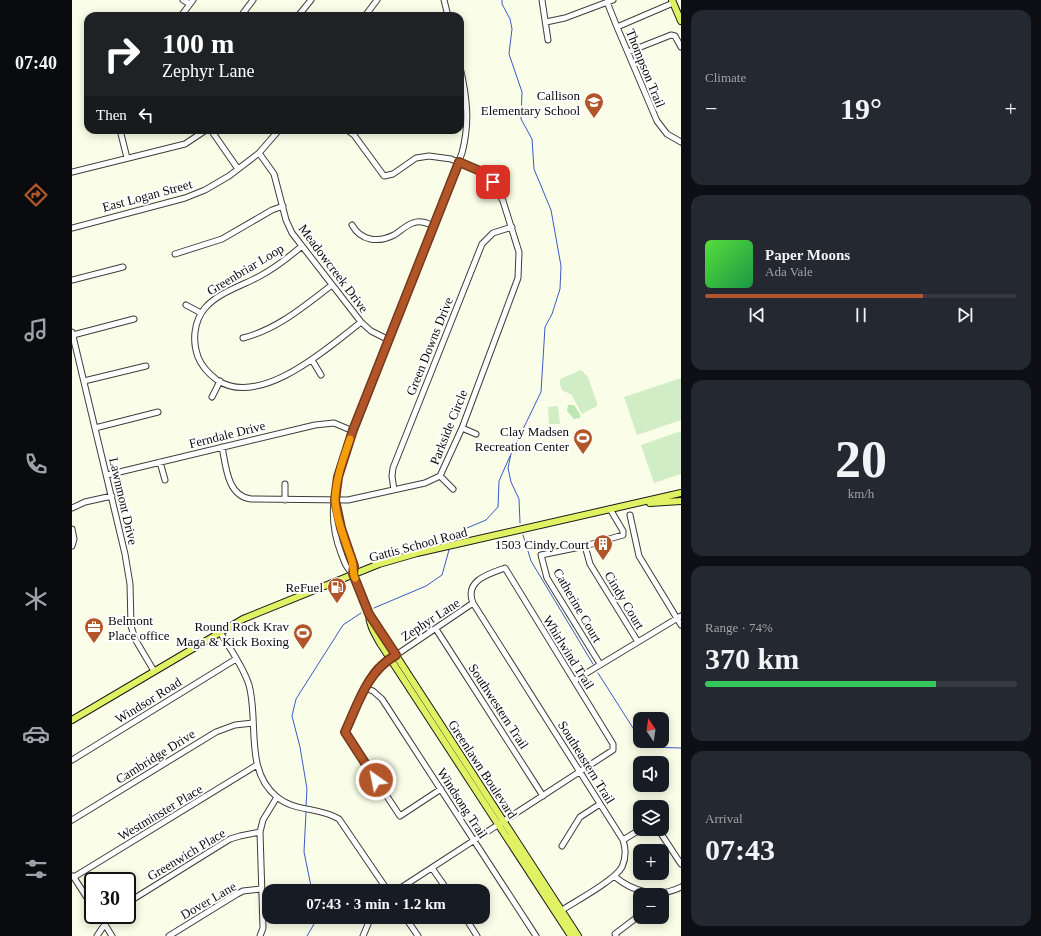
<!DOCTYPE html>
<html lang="en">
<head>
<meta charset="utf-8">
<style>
  :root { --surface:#171b24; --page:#242831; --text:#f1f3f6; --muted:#9ea1a6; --line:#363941; --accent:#b2562a }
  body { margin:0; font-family:"Times New Roman",serif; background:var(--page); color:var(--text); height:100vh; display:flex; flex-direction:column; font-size:15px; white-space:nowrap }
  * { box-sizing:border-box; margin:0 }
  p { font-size:13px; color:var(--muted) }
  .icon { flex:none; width:22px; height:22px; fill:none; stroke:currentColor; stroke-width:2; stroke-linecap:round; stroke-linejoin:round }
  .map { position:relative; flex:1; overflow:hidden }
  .sheet { display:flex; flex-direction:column; gap:10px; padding:10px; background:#0d0f14; width:360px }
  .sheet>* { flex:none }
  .top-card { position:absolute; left:12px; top:12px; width:380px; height:122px; border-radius:12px; box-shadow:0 2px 10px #0003; background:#202124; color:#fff; overflow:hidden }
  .needle { width:26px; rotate:347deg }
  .fabs { position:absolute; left:561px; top:712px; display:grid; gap:8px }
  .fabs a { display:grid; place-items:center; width:36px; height:36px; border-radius:8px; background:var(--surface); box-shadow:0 2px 10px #0003; font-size:20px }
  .speed { position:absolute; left:12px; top:872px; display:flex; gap:8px; font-size:20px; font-weight:700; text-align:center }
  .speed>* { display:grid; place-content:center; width:52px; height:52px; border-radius:50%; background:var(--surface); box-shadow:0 2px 10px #0003; line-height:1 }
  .speed .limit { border:2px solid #111; border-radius:6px; background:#fff; color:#111 }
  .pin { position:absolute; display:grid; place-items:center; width:34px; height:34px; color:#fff; margin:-17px; border-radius:8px; box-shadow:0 2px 6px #0006 }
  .me { position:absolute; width:44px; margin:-22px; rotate:327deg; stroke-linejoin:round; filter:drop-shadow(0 0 3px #0008) }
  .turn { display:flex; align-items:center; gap:14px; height:84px; padding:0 12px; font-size:18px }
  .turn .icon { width:52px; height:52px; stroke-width:2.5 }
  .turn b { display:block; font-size:28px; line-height:34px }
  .then { display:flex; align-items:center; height:38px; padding:0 12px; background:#0003; gap:8px; font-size:15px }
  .big { font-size:30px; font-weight:700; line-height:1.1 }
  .sheet .card { flex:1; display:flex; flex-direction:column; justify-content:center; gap:6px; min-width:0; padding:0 14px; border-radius:12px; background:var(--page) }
  .sheet .dial { align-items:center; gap:0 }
  .dial b { font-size:52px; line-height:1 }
  .song { display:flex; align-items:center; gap:12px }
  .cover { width:48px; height:48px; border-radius:6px; background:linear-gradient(135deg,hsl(110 70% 55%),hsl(140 70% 35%)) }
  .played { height:4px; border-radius:2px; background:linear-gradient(90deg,var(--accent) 70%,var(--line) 70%) }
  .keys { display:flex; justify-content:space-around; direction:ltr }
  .heat { display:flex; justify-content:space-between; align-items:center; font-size:22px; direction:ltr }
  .charge { height:6px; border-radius:3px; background:linear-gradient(90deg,#34c759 74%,var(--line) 0) }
  .trip { position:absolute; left:190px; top:884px; width:228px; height:40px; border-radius:12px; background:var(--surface); box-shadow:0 2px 10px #0003; font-weight:700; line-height:40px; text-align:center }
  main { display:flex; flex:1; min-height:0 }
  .tabs { display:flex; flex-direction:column; width:72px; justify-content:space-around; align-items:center; background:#090b0e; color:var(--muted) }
  .tabs .icon { width:28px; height:28px }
  .tabs .current { color:var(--accent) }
  .tabs b { font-size:18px; color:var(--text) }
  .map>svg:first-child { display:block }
  .green { fill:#bce6b4 }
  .pitch { fill:#d1edc6 }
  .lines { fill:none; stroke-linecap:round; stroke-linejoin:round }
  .stream { stroke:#3a5ac6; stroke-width:1 }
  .minor-casing { stroke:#3d3d3d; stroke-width:7 }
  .major-casing { stroke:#1b1b1b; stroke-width:8 }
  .minor { stroke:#fff; stroke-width:5 }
  .major { stroke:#e0f264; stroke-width:6 }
  .route-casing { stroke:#74381b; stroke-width:10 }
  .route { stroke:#b2562a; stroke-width:7 }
  .slow { stroke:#f59e0b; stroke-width:7 }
  .labels { text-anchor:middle; stroke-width:4; stroke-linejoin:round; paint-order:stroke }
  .street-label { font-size:13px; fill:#0a0a0a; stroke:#fff }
  .poi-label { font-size:13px; fill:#0a0a0a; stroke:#fff; text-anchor:end }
</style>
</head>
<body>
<main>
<nav class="tabs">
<b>07:40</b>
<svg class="icon current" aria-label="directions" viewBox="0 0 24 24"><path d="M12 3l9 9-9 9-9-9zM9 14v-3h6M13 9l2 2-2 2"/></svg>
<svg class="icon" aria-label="music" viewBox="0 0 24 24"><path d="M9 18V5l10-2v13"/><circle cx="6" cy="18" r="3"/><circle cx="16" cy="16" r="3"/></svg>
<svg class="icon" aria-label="phone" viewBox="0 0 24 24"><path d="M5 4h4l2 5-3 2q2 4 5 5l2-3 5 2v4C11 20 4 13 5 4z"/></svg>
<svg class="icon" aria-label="climate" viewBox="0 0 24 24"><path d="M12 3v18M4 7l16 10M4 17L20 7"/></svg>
<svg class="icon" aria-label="car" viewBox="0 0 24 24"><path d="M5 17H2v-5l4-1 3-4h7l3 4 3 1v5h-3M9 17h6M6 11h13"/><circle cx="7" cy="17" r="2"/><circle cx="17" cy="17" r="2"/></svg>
<svg class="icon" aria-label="filters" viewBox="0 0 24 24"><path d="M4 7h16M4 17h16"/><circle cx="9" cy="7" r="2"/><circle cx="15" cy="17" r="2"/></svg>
</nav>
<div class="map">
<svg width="609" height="936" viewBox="0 0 609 936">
  <rect width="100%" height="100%" fill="#fafee8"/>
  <!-- green -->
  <path class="green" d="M 496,405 L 502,405 L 508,414 L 508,418 L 502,419 L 495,411 Z"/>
  <!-- pitch -->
  <path class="pitch" d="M 509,370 L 516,377 L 525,403 L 525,406 L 510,414 L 499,394 L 491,391 L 488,385 L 488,379 Z
    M 609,378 L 609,420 L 565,435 L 552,397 Z
    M 486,406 L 488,424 L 477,424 L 476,407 Z
    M 609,431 L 609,474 L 582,483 L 569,445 Z"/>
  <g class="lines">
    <!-- stream -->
    <path class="stream" d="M 430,0 L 430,4 L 438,19 L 440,29 L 437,54 L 450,92 L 449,119 L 460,139 L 462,169 L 479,210 L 489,266 L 488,289 L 480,314 L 473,327 L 469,392 L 439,454 L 436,468 L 439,482 L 447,499 L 448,523
      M 451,535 L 459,561 L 521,664
      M 381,537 L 395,528 L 414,520 L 426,507 L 427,481 L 438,456
      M 302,608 L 354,586 L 370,575 L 377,550
      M 526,673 L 568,739
      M 569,741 L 573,747 L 609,748
      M 234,806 L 235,789 L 228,747 L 220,716 L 224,699 L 271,625 L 289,613
      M 234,812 L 232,852 L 240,891
      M 235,936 L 242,924 L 241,917"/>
    <defs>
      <path id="minor" d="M 111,0 L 118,4
        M 372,0 L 376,16
        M 470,0 L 476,40
        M 535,2 L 545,27
        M 601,3 L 545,27 L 585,121 L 595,134 L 609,142
        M 109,16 L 121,0
        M 169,16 L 181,0
        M 226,16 L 239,0
        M 293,16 L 305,0
        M 474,22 L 493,18 L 541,0
        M 556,52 L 599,35 L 603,36 L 609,47
        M 48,130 L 55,158
        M 139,130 L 166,169
        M 187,153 L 202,174 L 214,220 L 220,233 L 289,322 L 299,331 L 317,340
        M 0,172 L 113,144 L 134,130
        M 280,225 C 289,241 306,243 322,235 C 329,231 334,225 341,223 C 348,220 355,223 362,226
        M 0,228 L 113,198 L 133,190 L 157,176 L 187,153 L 207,130
        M 230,246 C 217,257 203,268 188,276 C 170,286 147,292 133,308 C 122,321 120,341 126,357 C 130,367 137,374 145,380 C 188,409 257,347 289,322
        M 103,254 L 150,239 L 200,210 L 211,206
        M 0,280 L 51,267
        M 114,305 L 129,313
        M 0,332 L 53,554 L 58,584 L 59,626 L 63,639 L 82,671
        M 1,335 L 62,319
        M 171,338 C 206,329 232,306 260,285
        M 240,360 L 249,375
        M 12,381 L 74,366
        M 140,397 L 148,381
        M 23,428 L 86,412
        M 390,428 L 404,434
        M 150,447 C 154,466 155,496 179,499 L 276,500 L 353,483 L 368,476 L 390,428 L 446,278 L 447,252 L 431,201 L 421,182 L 411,173 L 379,159 L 357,156 L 344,158 L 321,174 L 312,176 L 282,135 L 275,130
        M 88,462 L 93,480
        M 35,475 L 243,425 L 262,423 L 281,431
        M 368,476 L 381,489
        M 322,490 L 320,476 L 321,468 L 410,244 L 421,233 L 440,227
        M 213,500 L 213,484
        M 263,500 L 269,528 L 282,566 L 281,574
        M 0,508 L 13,502 L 40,496
        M 558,515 L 567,556 L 609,625
        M 0,529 L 2,539 L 0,546
        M 513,546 L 518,564 L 566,642
        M 281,574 C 274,568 272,561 269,553 C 257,522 261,498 268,467 L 390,153 C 398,123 395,97 388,67
        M 364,629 L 471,796
        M 148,632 C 158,649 171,666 177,685 C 187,721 172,771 205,797 C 223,812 248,807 267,819 L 316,891
        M 528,664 L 475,578 L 469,555 L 513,546 L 551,535 L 551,531 L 538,509
        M 503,680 L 609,616
        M 293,688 L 301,691 L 310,699 L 464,936
        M 0,760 L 164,659
        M 369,789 L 328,816 L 273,733 L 297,679 L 305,668 L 401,603
        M 0,820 L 144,732 L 163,725 L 181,723
        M 586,829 L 609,864
        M 551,840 L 569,829
        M 490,846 L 508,817 L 528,804
        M 360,868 L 376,891
        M 1,876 L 21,907
        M 542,876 C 561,892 586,899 609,887
        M 2,877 L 185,765
        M 324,891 L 541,750 L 541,744 L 433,568 C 416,574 392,581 401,603 C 451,682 501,761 551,840 C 554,849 554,858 550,867 C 542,881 502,902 487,912
        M 55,903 L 158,839 L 168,836 L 188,832
        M 27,915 L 40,936
        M 333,917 L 346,936
        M 393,917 L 405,936
        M 25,936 L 39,915
        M 97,936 L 165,894 L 171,891 L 189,889
        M 188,936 L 191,928 L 188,832 L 191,820 L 205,797
        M 291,936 L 299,917
        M 544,936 L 543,934 L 568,915"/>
      <path id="major" d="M 600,0 L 609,21
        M 578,503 L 609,501
        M 281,574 L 297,614 L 312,637 L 506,936
        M 297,614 C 297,625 303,634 308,643 L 499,936
        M 0,720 L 171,619 L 307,564 L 345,553 L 609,493"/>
    </defs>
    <!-- minor casing -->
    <use href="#minor" class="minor-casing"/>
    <!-- major casing -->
    <use href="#major" class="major-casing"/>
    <!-- minor -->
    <use href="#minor" class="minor"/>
    <!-- major -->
    <use href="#major" class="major"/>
  </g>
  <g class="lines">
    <defs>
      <path id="route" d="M 304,780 L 273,732 C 286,704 295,671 324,655 L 297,614 L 281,574 L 282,566 L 269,528 L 263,500 L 266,477 L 281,430 L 387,162 L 408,171 L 421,182"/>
    </defs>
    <!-- route casing -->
    <use href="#route" class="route-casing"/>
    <!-- route -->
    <use href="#route" class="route"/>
    <!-- slow -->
    <path class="slow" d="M 278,439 C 271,459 264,478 263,499 C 263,516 273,541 279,558 C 282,565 280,572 283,578"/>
  </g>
  <!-- icons -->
  <defs>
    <symbol id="school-pin" viewBox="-11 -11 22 30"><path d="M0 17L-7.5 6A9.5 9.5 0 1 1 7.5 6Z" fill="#b2562a" stroke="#fff"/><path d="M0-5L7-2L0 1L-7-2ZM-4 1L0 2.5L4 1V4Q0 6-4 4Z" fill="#fff"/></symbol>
    <symbol id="stadium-pin" viewBox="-11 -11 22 30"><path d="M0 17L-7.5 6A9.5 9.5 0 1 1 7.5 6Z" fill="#b2562a" stroke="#fff"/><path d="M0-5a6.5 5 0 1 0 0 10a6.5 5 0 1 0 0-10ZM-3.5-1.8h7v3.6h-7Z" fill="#fff"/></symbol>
    <symbol id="building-pin" viewBox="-11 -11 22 30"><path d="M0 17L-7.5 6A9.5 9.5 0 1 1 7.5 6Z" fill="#b2562a" stroke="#fff"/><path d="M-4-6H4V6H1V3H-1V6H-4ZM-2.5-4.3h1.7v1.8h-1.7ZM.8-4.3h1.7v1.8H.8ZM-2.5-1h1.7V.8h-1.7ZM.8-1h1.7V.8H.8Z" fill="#fff"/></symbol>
    <symbol id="fuel-pin" viewBox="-11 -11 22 30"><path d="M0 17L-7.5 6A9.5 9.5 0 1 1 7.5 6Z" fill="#b2562a" stroke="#fff"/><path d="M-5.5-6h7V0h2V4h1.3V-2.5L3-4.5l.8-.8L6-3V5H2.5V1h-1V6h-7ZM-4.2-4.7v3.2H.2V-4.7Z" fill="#fff"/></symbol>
    <symbol id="office-pin" viewBox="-11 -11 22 30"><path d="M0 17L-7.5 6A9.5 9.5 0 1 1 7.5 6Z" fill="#b2562a" stroke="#fff"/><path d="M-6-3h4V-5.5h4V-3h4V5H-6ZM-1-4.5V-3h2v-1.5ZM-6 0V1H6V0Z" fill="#fff"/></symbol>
  </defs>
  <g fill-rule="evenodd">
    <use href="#school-pin" x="511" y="91" width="22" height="30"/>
    <use href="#stadium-pin" x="500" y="427" width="22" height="30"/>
    <use href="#building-pin" x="520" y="533" width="22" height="30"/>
    <use href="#fuel-pin" x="254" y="576" width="22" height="30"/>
    <use href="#office-pin" x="11" y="616" width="22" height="30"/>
    <use href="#stadium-pin" x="220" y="622" width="22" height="30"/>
  </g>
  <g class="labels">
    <!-- street labels -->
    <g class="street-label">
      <text transform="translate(574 68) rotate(68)" y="5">Thompson Trail</text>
      <text transform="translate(75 195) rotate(-15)" y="5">East Logan Street</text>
      <text transform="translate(262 268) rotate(53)" y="5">Meadowcreek Drive</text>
      <text transform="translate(173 269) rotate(-31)" y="5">Greenbriar Loop</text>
      <text transform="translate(357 346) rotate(-68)" y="5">Green Downs Drive</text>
      <text transform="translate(376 427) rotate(-68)" y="5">Parkside Circle</text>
      <text transform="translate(155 434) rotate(-14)" y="5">Ferndale Drive</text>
      <text transform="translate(52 501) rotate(77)" y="5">Lawnmont Drive</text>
      <text transform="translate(346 544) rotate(-15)" y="5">Gattis School Road</text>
      <text transform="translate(553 600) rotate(59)" y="5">Cindy Court</text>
      <text transform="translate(506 605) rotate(60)" y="5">Catherine Court</text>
      <text transform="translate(358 619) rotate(-33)" y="5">Zephyr Lane</text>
      <text transform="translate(497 652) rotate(58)" y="5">Whirlwind Trail</text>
      <text transform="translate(76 700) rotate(-32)" y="5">Windsor Road</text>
      <text transform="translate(427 706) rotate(57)" y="5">Southwestern Trail</text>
      <text transform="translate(83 756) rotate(-32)" y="5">Cambridge Drive</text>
      <text transform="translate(515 762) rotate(58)" y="5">Southeastern Trail</text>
      <text transform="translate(411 769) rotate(57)" y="5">Greenlawn Boulevard</text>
      <text transform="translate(391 803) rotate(57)" y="5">Windsong Trail</text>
      <text transform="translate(88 812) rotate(-31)" y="5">Westminster Place</text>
      <text transform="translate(114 854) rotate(-31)" y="5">Greenwich Place</text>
      <text transform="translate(136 900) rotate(-30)" y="5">Dover Lane</text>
    </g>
    <!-- poi labels -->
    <g class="poi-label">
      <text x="508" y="100">Callison<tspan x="508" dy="15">Elementary School</tspan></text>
      <text x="497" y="436">Clay Madsen<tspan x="497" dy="15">Recreation Center</tspan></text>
      <text x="517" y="549">1503 Cindy Court</text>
      <text x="251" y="592">ReFuel</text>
      <text x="36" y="625" text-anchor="start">Belmont<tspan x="36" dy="15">Place office</tspan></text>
      <text x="217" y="631">Round Rock Krav<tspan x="217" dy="15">Maga &amp; Kick Boxing</tspan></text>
    </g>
  </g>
</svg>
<div class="fabs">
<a><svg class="needle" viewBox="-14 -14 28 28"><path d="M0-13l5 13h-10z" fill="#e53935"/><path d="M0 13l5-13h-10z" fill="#9ea1a6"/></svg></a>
<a><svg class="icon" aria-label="sound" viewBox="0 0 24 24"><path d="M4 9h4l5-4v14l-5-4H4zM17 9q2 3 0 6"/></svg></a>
<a><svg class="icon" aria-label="layers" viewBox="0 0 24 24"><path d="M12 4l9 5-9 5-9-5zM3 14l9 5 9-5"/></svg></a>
<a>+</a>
<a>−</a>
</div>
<div class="speed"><div class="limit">30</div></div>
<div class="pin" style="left:421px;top:182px;background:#d93025"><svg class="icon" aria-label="arrive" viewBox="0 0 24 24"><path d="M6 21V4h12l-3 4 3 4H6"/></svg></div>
<svg class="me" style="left:304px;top:780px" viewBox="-20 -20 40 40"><circle r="17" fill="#b2562a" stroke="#fff" stroke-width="3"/><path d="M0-11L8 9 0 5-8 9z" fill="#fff"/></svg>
<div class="trip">07:43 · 3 min · 1.2 km</div>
<div class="top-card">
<div class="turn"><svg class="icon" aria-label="right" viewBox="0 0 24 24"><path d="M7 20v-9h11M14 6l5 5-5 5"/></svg><div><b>100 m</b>Zephyr Lane</div></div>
<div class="then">Then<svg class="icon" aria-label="left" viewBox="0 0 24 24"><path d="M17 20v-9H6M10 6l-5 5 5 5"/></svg></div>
</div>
</div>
<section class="sheet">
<div class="card"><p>Climate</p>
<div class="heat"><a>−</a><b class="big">19°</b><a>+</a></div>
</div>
<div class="card">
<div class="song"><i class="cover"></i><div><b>Paper Moons</b><p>Ada Vale</p></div></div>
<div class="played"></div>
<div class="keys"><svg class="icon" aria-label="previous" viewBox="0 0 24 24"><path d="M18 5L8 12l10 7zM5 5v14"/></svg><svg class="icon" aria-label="pause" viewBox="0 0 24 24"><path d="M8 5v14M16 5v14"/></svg><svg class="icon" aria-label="next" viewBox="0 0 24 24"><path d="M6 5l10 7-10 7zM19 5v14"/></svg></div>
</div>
<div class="card dial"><b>20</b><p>km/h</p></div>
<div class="card"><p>Range · 74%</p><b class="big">370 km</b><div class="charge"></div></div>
<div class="card"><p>Arrival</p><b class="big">07:43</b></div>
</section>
</main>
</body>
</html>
